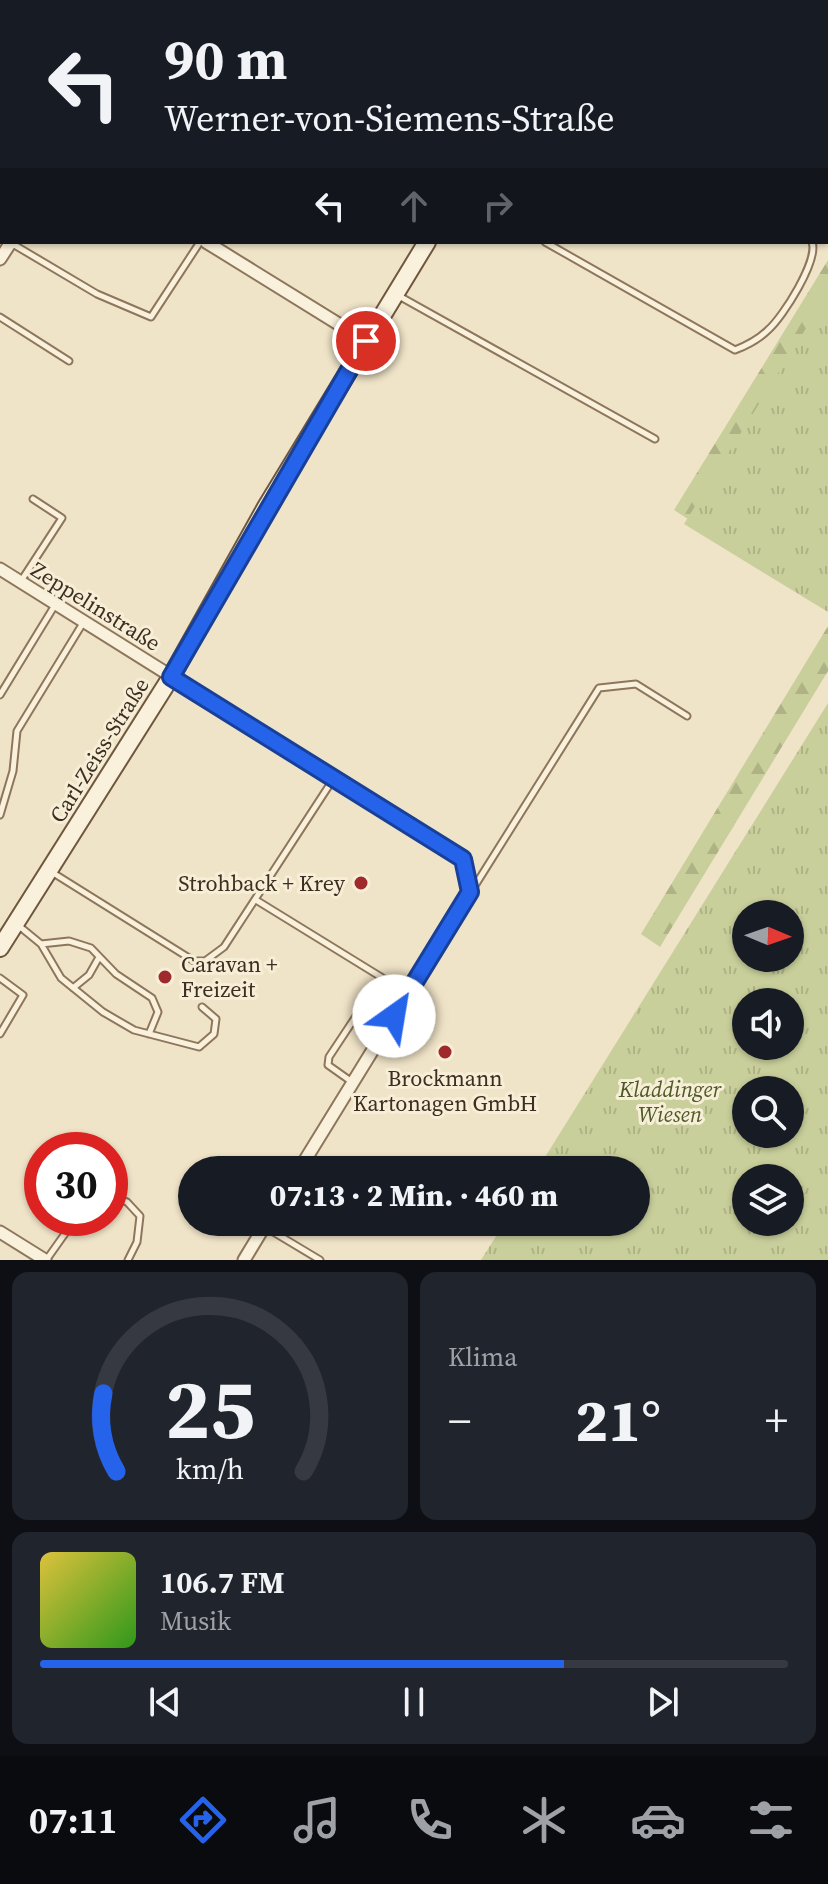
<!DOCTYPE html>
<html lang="de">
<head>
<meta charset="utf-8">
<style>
  :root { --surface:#171b24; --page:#20242c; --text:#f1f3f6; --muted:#9ea1a6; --line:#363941; --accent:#2563eb }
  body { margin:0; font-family:"Source Serif 4",serif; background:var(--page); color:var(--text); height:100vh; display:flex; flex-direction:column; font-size:30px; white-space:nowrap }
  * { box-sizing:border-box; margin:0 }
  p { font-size:26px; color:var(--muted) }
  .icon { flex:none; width:44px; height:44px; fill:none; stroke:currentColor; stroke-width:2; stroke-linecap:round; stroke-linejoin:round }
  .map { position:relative; height:1260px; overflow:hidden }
  .drawer { display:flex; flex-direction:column; gap:12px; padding:12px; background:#0d0f14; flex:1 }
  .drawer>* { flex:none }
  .guide { position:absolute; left:0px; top:0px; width:828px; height:244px; box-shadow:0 2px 6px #0004; background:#171b24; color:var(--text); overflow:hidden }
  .needle { width:52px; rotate:92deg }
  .tools { position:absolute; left:732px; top:900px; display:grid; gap:16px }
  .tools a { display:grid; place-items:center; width:72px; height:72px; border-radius:50%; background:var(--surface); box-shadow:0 2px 6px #0004; font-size:40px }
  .speed { position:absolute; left:24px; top:1132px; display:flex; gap:16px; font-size:40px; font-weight:700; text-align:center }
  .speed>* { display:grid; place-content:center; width:104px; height:104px; border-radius:50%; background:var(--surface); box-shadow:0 2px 6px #0004; line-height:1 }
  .speed .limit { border:12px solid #d22; background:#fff; color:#111 }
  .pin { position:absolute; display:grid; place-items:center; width:68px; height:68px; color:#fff; margin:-34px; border:4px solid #fff; border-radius:50%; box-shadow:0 2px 8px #0007 }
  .me { position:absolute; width:88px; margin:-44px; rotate:32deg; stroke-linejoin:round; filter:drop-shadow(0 0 6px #0008) }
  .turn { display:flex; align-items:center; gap:28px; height:168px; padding:0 32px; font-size:36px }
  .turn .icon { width:104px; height:104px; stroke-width:2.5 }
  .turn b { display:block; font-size:56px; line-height:68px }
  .lanes { display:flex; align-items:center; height:76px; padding:0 32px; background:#0003; justify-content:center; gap:40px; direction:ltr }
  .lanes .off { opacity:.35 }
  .big { font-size:60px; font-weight:800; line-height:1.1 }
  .drawer .card { flex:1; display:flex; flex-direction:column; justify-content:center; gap:12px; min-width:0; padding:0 28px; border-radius:16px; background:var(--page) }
  .drawer .dial { align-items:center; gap:0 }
  .dial svg { height:208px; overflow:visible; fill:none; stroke:var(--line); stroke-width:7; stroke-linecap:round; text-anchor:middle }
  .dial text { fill:var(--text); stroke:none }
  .song { display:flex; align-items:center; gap:24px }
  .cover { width:96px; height:96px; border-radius:12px; background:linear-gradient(135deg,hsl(50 70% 55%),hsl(110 70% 35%)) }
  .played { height:8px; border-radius:4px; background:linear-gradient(90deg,var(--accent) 70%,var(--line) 70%) }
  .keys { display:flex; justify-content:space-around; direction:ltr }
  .heat { display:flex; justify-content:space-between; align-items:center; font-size:44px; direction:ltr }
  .drawer .tiles { flex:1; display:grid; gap:12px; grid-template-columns:1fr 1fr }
  .card:last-child { grid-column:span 2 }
  .trip { position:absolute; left:178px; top:1156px; width:472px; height:80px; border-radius:40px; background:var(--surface); box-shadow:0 2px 6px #0004; font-weight:800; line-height:80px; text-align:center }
  .dock { display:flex; height:128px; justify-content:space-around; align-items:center; background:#090b0e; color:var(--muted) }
  .dock .icon { width:56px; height:56px }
  .dock .on { color:var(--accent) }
  .dock b { font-size:36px; color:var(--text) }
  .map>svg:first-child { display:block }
  .forest { fill:url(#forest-firs) }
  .park { fill:url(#park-tufts); fill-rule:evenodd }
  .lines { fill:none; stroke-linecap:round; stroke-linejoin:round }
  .service-casing { stroke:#8d765c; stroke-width:9 }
  .minor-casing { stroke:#8d765c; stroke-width:15 }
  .secondary-casing { stroke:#6f573f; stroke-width:20 }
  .service { stroke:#faf1dc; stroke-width:5 }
  .minor { stroke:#faf1dc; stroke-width:11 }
  .secondary { stroke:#faf1dc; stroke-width:16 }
  .route-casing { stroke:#184099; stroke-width:20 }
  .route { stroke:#2563eb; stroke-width:14 }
  .poi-dot { fill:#9e2a2b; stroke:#f7eed8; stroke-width:3 }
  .labels { text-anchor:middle; stroke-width:6; stroke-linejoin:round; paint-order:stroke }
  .street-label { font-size:22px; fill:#3d2e20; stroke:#f7eed8 }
  .poi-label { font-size:22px; fill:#3d2e20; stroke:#f7eed8; text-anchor:end }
  .park-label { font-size:22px; font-style:italic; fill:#4d5a26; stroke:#f7eed8 }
</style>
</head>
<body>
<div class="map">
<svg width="828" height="1260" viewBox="0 0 828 1260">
  <defs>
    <pattern id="forest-firs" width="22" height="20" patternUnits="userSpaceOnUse" patternTransform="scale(2)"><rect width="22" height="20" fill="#c9cf9b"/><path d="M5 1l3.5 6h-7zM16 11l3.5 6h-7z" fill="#aeb285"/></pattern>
    <pattern id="park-tufts" width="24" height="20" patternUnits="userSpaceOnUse" patternTransform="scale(2)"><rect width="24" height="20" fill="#c9cf9b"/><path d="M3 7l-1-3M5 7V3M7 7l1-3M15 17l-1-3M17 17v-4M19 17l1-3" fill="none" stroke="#aeb285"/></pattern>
  </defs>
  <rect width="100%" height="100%" fill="#f0e4c8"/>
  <!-- forest -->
  <path class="forest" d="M 828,260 L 828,610 L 674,510 Z
    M 828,626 L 828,671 L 660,947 L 641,934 Z"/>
  <!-- park -->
  <path class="park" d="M 828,293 L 828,612 L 684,524 Z
    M 828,703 L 828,1260 L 481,1260 L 505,1222 L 636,1222 L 636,1170 L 537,1170 ZM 746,914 L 790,914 L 790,958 L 746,958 ZM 746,1002 L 790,1002 L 790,1046 L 746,1046 ZM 746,1090 L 790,1090 L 790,1134 L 746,1134 ZM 746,1178 L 790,1178 L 790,1222 L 746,1222 Z"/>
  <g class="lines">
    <defs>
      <path id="service" d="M 89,0 L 92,2
        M 685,0 L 688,2
        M 336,2 L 338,0
        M 791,2 L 792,0
        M 545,242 L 735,350 C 748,345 758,340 768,330 C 783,317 819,260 812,242
        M 11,243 L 97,294 L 151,317 L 200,242
        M 399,296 L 655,439
        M 0,317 L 69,361
        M 21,581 L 62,518 L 33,499
        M 0,695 L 55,605
        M 0,815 L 13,771 L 17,731 L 83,623
        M 50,871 L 194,961 L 205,961 L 224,947 L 334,778
        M 471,892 L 599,688 L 636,684 L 687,716
        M 256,900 L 407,993
        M 19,926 L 41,944 L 61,978 L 103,1012 L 134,1030 L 199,1047 L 214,1034 L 216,1019 L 202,1007
        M 41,944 L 69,941 L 91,948 L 116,974 L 152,998 L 158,1012 L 149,1034
        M 0,978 L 23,995 L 0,1034
        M 73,988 L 89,975 L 98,959
        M 352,1082 L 328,1065 L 329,1057 L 366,1001 L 386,980
        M 110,1195 L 127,1202 L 140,1216 L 137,1242 L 128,1260
        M 265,1227 L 320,1260
        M 47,1259 L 76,1218"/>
      <path id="minor" d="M 159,2 L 160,0
        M 0,115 L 2,116
        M 206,242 L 366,341
        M 0,259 L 11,242
        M 0,569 L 463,859 L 470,892 L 299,1170
        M 0,1232 L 45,1260
        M 244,1260 L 267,1222"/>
      <path id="secondary" d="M 574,2 L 576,0
        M 0,948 L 171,677 L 266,507 L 427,242"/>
    </defs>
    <!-- service casing -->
    <use href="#service" class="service-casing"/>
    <!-- minor casing -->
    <use href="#minor" class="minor-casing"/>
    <!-- secondary casing -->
    <use href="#secondary" class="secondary-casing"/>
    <!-- service -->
    <use href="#service" class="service"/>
    <!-- minor -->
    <use href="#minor" class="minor"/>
    <!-- secondary -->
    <use href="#secondary" class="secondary"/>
  </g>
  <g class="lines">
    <defs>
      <path id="route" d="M 366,341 L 171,677 L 463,859 L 470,892 L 394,1016"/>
    </defs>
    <!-- route casing -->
    <use href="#route" class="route-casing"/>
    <!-- route -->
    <use href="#route" class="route"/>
  </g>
  <!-- markers -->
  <g class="poi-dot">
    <circle cx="361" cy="883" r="8"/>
    <circle cx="165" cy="977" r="8"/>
    <circle cx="445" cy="1052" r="8"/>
  </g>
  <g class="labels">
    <!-- street labels -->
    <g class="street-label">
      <text transform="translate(96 606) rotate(32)" y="8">Zeppelinstraße</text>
      <text transform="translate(99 750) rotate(-58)" y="8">Carl-Zeiss-Straße</text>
    </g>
    <!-- poi labels -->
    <g class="poi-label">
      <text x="345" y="891">Strohback + Krey</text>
      <text x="181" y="972" text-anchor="start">Caravan +<tspan x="181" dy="25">Freizeit</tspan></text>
      <text x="445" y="1086" text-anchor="middle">Brockmann<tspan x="445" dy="25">Kartonagen GmbH</tspan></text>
    </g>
    <!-- park labels -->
    <g class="park-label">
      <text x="670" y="1097">Kladdinger<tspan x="670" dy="25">Wiesen</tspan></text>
    </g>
  </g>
</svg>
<div class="tools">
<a><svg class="needle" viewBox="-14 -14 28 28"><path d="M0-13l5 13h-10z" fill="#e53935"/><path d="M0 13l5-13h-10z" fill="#9ea1a6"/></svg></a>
<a><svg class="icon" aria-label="sound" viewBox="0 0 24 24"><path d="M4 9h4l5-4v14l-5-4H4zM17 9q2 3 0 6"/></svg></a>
<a><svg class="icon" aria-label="search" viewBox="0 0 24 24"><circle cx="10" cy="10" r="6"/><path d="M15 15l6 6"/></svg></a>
<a><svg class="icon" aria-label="layers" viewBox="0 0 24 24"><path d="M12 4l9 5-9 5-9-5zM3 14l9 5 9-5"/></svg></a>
</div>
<div class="speed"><div class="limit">30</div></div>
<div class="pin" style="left:366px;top:341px;background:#d93025"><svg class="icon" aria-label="arrive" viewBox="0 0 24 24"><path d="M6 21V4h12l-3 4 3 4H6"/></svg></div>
<svg class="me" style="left:394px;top:1016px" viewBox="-20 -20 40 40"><circle r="19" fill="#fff"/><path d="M0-13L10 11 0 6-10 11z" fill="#2563eb"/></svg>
<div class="trip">07:13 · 2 Min. · 460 m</div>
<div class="guide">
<div class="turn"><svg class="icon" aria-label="left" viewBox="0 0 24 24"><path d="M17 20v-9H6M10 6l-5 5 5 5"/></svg><div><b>90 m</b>Werner-von-Siemens-Straße</div></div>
<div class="lanes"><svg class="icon" aria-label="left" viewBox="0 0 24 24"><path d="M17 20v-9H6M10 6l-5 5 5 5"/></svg><svg class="icon off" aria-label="ahead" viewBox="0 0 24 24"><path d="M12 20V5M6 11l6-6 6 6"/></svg><svg class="icon off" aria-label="right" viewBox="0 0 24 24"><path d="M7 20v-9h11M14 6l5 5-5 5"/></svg></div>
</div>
</div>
<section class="drawer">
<div class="tiles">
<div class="card dial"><svg viewBox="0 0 100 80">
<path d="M14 69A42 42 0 1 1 86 69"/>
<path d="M14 69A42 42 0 0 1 9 39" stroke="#2563eb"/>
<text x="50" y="56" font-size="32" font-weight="700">25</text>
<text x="50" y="72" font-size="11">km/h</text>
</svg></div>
<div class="card"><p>Klima</p>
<div class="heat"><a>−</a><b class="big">21°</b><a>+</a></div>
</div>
<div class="card">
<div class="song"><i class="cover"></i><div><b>106.7 FM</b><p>Musik</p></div></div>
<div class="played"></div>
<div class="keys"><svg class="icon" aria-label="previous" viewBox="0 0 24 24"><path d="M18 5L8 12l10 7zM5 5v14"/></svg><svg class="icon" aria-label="pause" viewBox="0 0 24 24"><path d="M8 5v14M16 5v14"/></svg><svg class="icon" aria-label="next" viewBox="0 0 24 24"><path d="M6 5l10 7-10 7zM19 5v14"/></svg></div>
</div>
</div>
</section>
<nav class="dock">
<b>07:11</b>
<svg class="icon on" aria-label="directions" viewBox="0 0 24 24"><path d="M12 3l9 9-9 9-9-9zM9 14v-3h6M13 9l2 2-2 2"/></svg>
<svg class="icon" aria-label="music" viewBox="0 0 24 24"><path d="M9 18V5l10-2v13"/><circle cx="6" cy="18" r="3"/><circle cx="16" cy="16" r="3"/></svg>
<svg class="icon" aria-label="phone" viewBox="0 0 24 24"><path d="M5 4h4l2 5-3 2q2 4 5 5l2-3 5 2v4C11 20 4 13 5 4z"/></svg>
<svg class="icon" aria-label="climate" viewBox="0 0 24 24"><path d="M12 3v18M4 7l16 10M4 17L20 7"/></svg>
<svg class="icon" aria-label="car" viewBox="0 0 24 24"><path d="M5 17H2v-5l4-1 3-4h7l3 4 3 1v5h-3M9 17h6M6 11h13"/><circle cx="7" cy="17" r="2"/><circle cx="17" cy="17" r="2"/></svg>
<svg class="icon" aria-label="filters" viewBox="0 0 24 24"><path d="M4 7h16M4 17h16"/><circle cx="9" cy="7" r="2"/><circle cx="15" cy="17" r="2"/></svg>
</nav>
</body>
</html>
